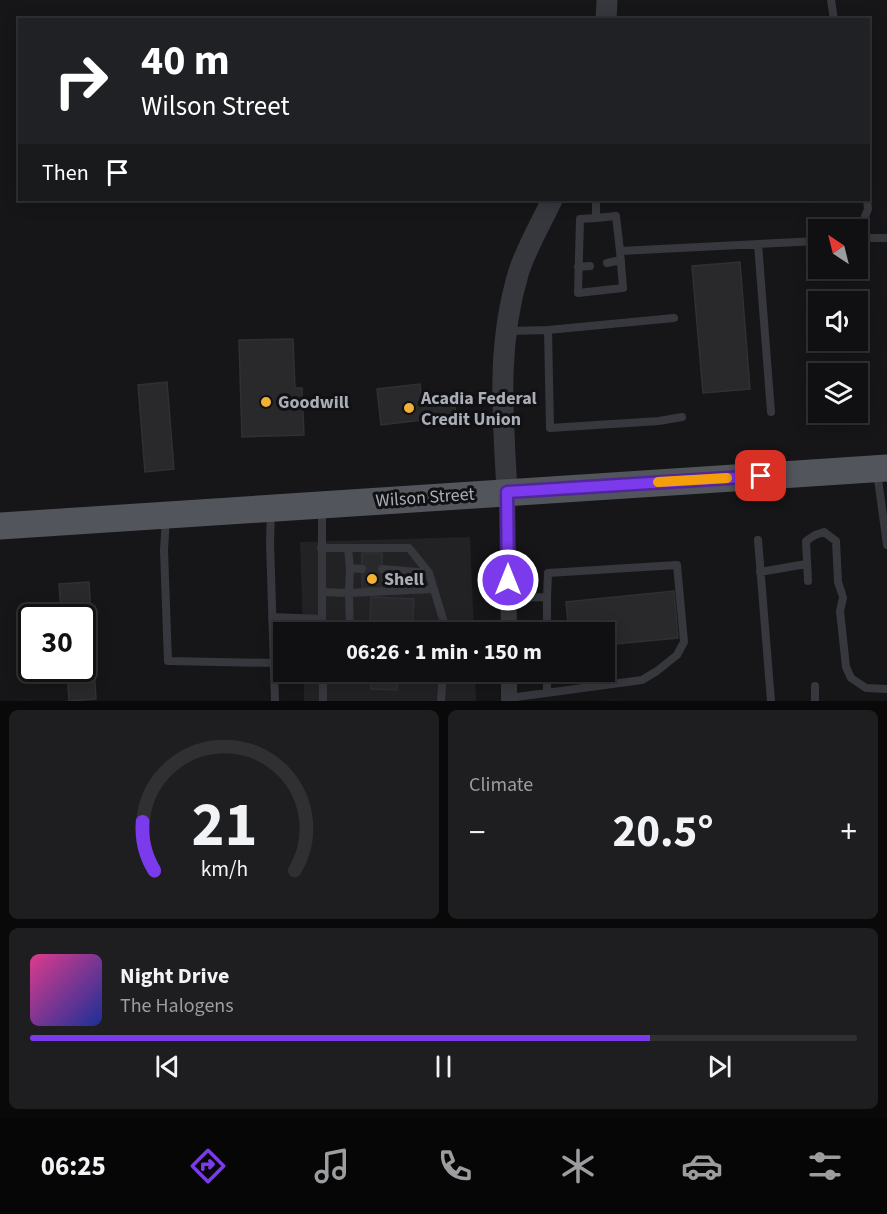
<!DOCTYPE html>
<html lang="en">
<head>
<meta charset="utf-8">
<style>
  :root { --surface:#101012; --page:#1e1e20; --text:#f1f3f6; --muted:#9c9d9f; --line:#303032; --accent:#7c3aed }
  body { margin:0; font-family:"Source Sans 3",sans-serif; background:var(--page); color:var(--text); height:100vh; display:flex; flex-direction:column; font-size:22px; white-space:nowrap }
  * { box-sizing:border-box; margin:0 }
  p { font-size:20px; color:var(--muted) }
  .icon { flex:none; width:33px; height:33px; fill:none; stroke:currentColor; stroke-width:2; stroke-linecap:round; stroke-linejoin:round }
  .map { position:relative; height:701px; overflow:hidden }
  .side { display:flex; flex-direction:column; gap:9px; padding:9px; background:#09090a; flex:1 }
  .side>* { flex:none }
  .guide { position:absolute; left:18px; top:18px; width:852px; height:183px; border-radius:0px; box-shadow:0 3px 15px #0003,0 0 0 2px var(--line); background:#202124; color:#fff; overflow:hidden }
  .needle { width:39px; rotate:325deg }
  .tools { position:absolute; left:808px; top:219px; display:grid; gap:12px }
  .tools a { display:grid; place-items:center; width:60px; height:60px; border-radius:0px; background:var(--surface); box-shadow:0 3px 15px #0003,0 0 0 2px var(--line); font-size:30px }
  .speed { position:absolute; left:18px; top:604px; display:flex; gap:12px; font-size:30px; font-weight:700; text-align:center }
  .speed>* { display:grid; place-content:center; width:78px; height:78px; border-radius:50%; background:var(--surface); box-shadow:0 3px 15px #0003,0 0 0 2px var(--line); line-height:1 }
  .speed .limit { border:3px solid #111; border-radius:9px; background:#fff; color:#111 }
  .pin { position:absolute; display:grid; place-items:center; width:51px; height:51px; color:#fff; margin:-26px; border-radius:12px; box-shadow:0 3px 9px #0006 }
  .me { position:absolute; width:66px; margin:-33px; rotate:0deg; stroke-linejoin:round; filter:drop-shadow(0 0 4px #0008) }
  .turn { display:flex; align-items:center; gap:21px; height:126px; padding:0 24px; font-size:27px }
  .turn .icon { width:78px; height:78px; stroke-width:2.5 }
  .turn b { display:block; font-size:42px; line-height:51px }
  .then { display:flex; align-items:center; height:57px; padding:0 24px; background:#0003; gap:12px; font-size:22px }
  .big { font-size:45px; font-weight:700; line-height:1.1 }
  .side .tile { flex:1; display:flex; flex-direction:column; justify-content:center; gap:9px; min-width:0; padding:0 21px; border-radius:9px; background:var(--page) }
  .side .dial { align-items:center; gap:0 }
  .dial svg { height:156px; overflow:visible; fill:none; stroke:var(--line); stroke-width:7; stroke-linecap:round; text-anchor:middle }
  .dial text { fill:var(--text); stroke:none }
  .song { display:flex; align-items:center; gap:18px }
  .cover { width:72px; height:72px; border-radius:9px; background:linear-gradient(135deg,hsl(330 70% 55%),hsl(230 70% 35%)) }
  .played { height:6px; border-radius:3px; background:linear-gradient(90deg,var(--accent) 75%,var(--line) 75%) }
  .keys { display:flex; justify-content:space-around; direction:ltr }
  .heat { display:flex; justify-content:space-between; align-items:center; font-size:33px; direction:ltr }
  .side .tiles { flex:1; display:grid; gap:9px; grid-template-columns:1fr 1fr }
  .tile:last-child { grid-column:span 2 }
  .trip { position:absolute; left:273px; top:622px; width:342px; height:60px; border-radius:0px; background:var(--surface); box-shadow:0 3px 15px #0003,0 0 0 2px var(--line); font-weight:700; line-height:60px; text-align:center }
  .menu { display:flex; height:96px; justify-content:space-around; align-items:center; background:#060607; color:var(--muted) }
  .menu .icon { width:42px; height:42px }
  .menu .on { color:var(--accent) }
  .menu b { font-size:27px; color:var(--text) }
  .map>svg:first-child { display:block }
  .built { fill:#222225 }
  .building { fill:#29292c; stroke:#303034; stroke-width:1.5 }
  .lines { fill:none; stroke-linecap:round; stroke-linejoin:round }
  .service { stroke:#37383d; stroke-width:8 }
  .minor { stroke:#37383d; stroke-width:16 }
  .tertiary { stroke:#37383d; stroke-width:21 }
  .primary { stroke:#53555c; stroke-width:27 }
  .route-casing { stroke:#51269a; stroke-width:15 }
  .route { stroke:#7c3aed; stroke-width:10 }
  .slow { stroke:#f59e0b; stroke-width:10 }
  .poi-dot { fill:#f2b134; stroke:#111113; stroke-width:2 }
  .labels { text-anchor:middle; stroke-width:6; stroke-linejoin:round; paint-order:stroke }
  .poi-label { font-size:18px; font-weight:bold; fill:#a8adb8; stroke:#111113; text-anchor:start }
  .street-label { font-size:18px; fill:#a8adb8; stroke:#111113 }
</style>
</head>
<body>
<div class="map">
<svg width="887" height="701" viewBox="0 0 887 701">
  <rect width="100%" height="100%" fill="#161618"/>
  <!-- built -->
  <path class="built" d="M 470,537 L 474,633 L 303,633 L 300,542 Z
    M 304,672 L 475,672 L 476,701 L 304,701 Z"/>
  <!-- building -->
  <path class="building" d="M 740,262 L 750,389 L 703,393 L 692,266 Z
    M 293,339 L 295,388 L 302,388 L 304,435 L 242,437 L 239,340 Z
    M 167,382 L 174,469 L 145,472 L 138,385 Z
    M 420,384 L 422,400 L 454,396 L 456,416 L 381,425 L 377,389 Z
    M 362,553 L 382,553 L 382,588 L 362,588 Z
    M 89,582 L 96,699 L 69,701 L 67,669 L 82,669 L 82,618 L 45,618 L 45,612 L 61,611 L 59,584 Z
    M 674,591 L 678,638 L 604,645 L 604,633 L 569,633 L 566,602 Z
    M 371,597 L 414,599 L 412,633 L 373,633 L 373,624 L 370,624 Z
    M 328,623 L 344,623 L 344,633 L 328,633 Z
    M 372,672 L 397,672 L 397,690 L 371,689 Z"/>
  <g class="lines">
    <!-- service -->
    <path class="service" d="M 831,0 L 834,20
      M 596,200 L 596,218 L 580,219 L 578,293 L 623,288 L 620,251 L 819,241
      M 596,218 L 616,216 L 620,251
      M 858,234 L 868,209 L 867,200
      M 858,238 L 887,238
      M 758,244 L 771,412
      M 607,263 L 621,260
      M 578,267 L 590,266
      M 674,318 L 548,330 L 550,428 L 659,421 L 682,417
      M 506,331 L 548,330
      M 877,472 L 887,545
      M 271,511 L 270,542 L 275,701
      M 166,518 L 164,550 L 168,661 L 274,663
      M 758,540 L 771,701
      M 321,548 L 409,548 L 429,573 L 446,629
      M 348,548 L 350,568
      M 382,569 L 429,573
      M 760,572 L 806,564
      M 808,581 L 806,541 L 815,535 L 824,532 L 836,541 L 838,582 L 842,594
      M 322,592 L 349,593 L 350,568 L 362,569
      M 547,597 L 547,633
      M 508,598 L 547,597 L 548,573 L 677,565 L 684,642 L 677,655 L 657,671 L 642,680 L 509,698
      M 843,598 L 840,611 L 846,667 L 851,678 L 866,688 L 887,689
      M 272,617 L 322,619
      M 322,633 L 322,508
      M 350,633 L 349,593 L 434,589
      M 445,633 L 446,629 L 508,629
      M 323,672 L 323,701
      M 547,672 L 547,693
      M 815,686 L 815,701
      M 441,701 L 443,672"/>
    <!-- minor -->
    <path class="minor" d="M 507,491 L 509,633
      M 509,672 L 509,701"/>
    <!-- tertiary -->
    <path class="tertiary" d="M 606,20 L 607,0
      M 507,491 C 503,415 496,346 519,271 C 527,247 541,223 552,200"/>
    <!-- primary -->
    <path class="primary" d="M 0,526 L 887,468"/>
  </g>
  <g class="lines">
    <defs>
      <path id="route" d="M 508,580 L 507,492 L 761,476"/>
    </defs>
    <!-- route casing -->
    <use href="#route" class="route-casing"/>
    <!-- route -->
    <use href="#route" class="route"/>
    <!-- slow -->
    <path class="slow" d="M 658,482 L 727,478"/>
  </g>
  <!-- markers -->
  <g class="poi-dot">
    <circle cx="266" cy="402" r="6"/>
    <circle cx="409" cy="408" r="6"/>
    <circle cx="372" cy="579" r="6"/>
  </g>
  <g class="labels">
    <!-- poi labels -->
    <g class="poi-label">
      <text x="421" y="404">Acadia Federal<tspan x="421" dy="21">Credit Union</tspan></text>
      <text x="278" y="408">Goodwill</text>
      <text x="384" y="585">Shell</text>
    </g>
    <!-- street labels -->
    <g class="street-label">
      <text transform="translate(425 497) rotate(-4)" y="6">Wilson Street</text>
    </g>
  </g>
</svg>
<div class="tools">
<a><svg class="needle" viewBox="-14 -14 28 28"><path d="M0-13l5 13h-10z" fill="#e53935"/><path d="M0 13l5-13h-10z" fill="#9c9d9f"/></svg></a>
<a><svg class="icon" aria-label="sound" viewBox="0 0 24 24"><path d="M4 9h4l5-4v14l-5-4H4zM17 9q2 3 0 6"/></svg></a>
<a><svg class="icon" aria-label="layers" viewBox="0 0 24 24"><path d="M12 4l9 5-9 5-9-5zM3 14l9 5 9-5"/></svg></a>
</div>
<div class="speed"><div class="limit">30</div></div>
<div class="pin" style="left:761px;top:476px;background:#d93025"><svg class="icon" aria-label="arrive" viewBox="0 0 24 24"><path d="M6 21V4h12l-3 4 3 4H6"/></svg></div>
<svg class="me" style="left:508px;top:580px" viewBox="-20 -20 40 40"><circle r="17" fill="#7c3aed" stroke="#fff" stroke-width="3"/><path d="M0-11L8 9 0 5-8 9z" fill="#fff"/></svg>
<div class="trip">06:26 · 1 min · 150 m</div>
<div class="guide">
<div class="turn"><svg class="icon" aria-label="right" viewBox="0 0 24 24"><path d="M7 20v-9h11M14 6l5 5-5 5"/></svg><div><b>40 m</b>Wilson Street</div></div>
<div class="then">Then<svg class="icon" aria-label="arrive" viewBox="0 0 24 24"><path d="M6 21V4h12l-3 4 3 4H6"/></svg></div>
</div>
</div>
<section class="side">
<div class="tiles">
<div class="tile dial"><svg viewBox="0 0 100 80">
<path d="M14 69A42 42 0 1 1 86 69"/>
<path d="M14 69A42 42 0 0 1 8 44" stroke="#7c3aed"/>
<text x="50" y="56" font-size="32" font-weight="700">21</text>
<text x="50" y="72" font-size="11">km/h</text>
</svg></div>
<div class="tile"><p>Climate</p>
<div class="heat"><a>−</a><b class="big">20.5°</b><a>+</a></div>
</div>
<div class="tile">
<div class="song"><i class="cover"></i><div><b>Night Drive</b><p>The Halogens</p></div></div>
<div class="played"></div>
<div class="keys"><svg class="icon" aria-label="previous" viewBox="0 0 24 24"><path d="M18 5L8 12l10 7zM5 5v14"/></svg><svg class="icon" aria-label="pause" viewBox="0 0 24 24"><path d="M8 5v14M16 5v14"/></svg><svg class="icon" aria-label="next" viewBox="0 0 24 24"><path d="M6 5l10 7-10 7zM19 5v14"/></svg></div>
</div>
</div>
</section>
<nav class="menu">
<b>06:25</b>
<svg class="icon on" aria-label="directions" viewBox="0 0 24 24"><path d="M12 3l9 9-9 9-9-9zM9 14v-3h6M13 9l2 2-2 2"/></svg>
<svg class="icon" aria-label="music" viewBox="0 0 24 24"><path d="M9 18V5l10-2v13"/><circle cx="6" cy="18" r="3"/><circle cx="16" cy="16" r="3"/></svg>
<svg class="icon" aria-label="phone" viewBox="0 0 24 24"><path d="M5 4h4l2 5-3 2q2 4 5 5l2-3 5 2v4C11 20 4 13 5 4z"/></svg>
<svg class="icon" aria-label="climate" viewBox="0 0 24 24"><path d="M12 3v18M4 7l16 10M4 17L20 7"/></svg>
<svg class="icon" aria-label="car" viewBox="0 0 24 24"><path d="M5 17H2v-5l4-1 3-4h7l3 4 3 1v5h-3M9 17h6M6 11h13"/><circle cx="7" cy="17" r="2"/><circle cx="17" cy="17" r="2"/></svg>
<svg class="icon" aria-label="filters" viewBox="0 0 24 24"><path d="M4 7h16M4 17h16"/><circle cx="9" cy="7" r="2"/><circle cx="15" cy="17" r="2"/></svg>
</nav>
</body>
</html>
